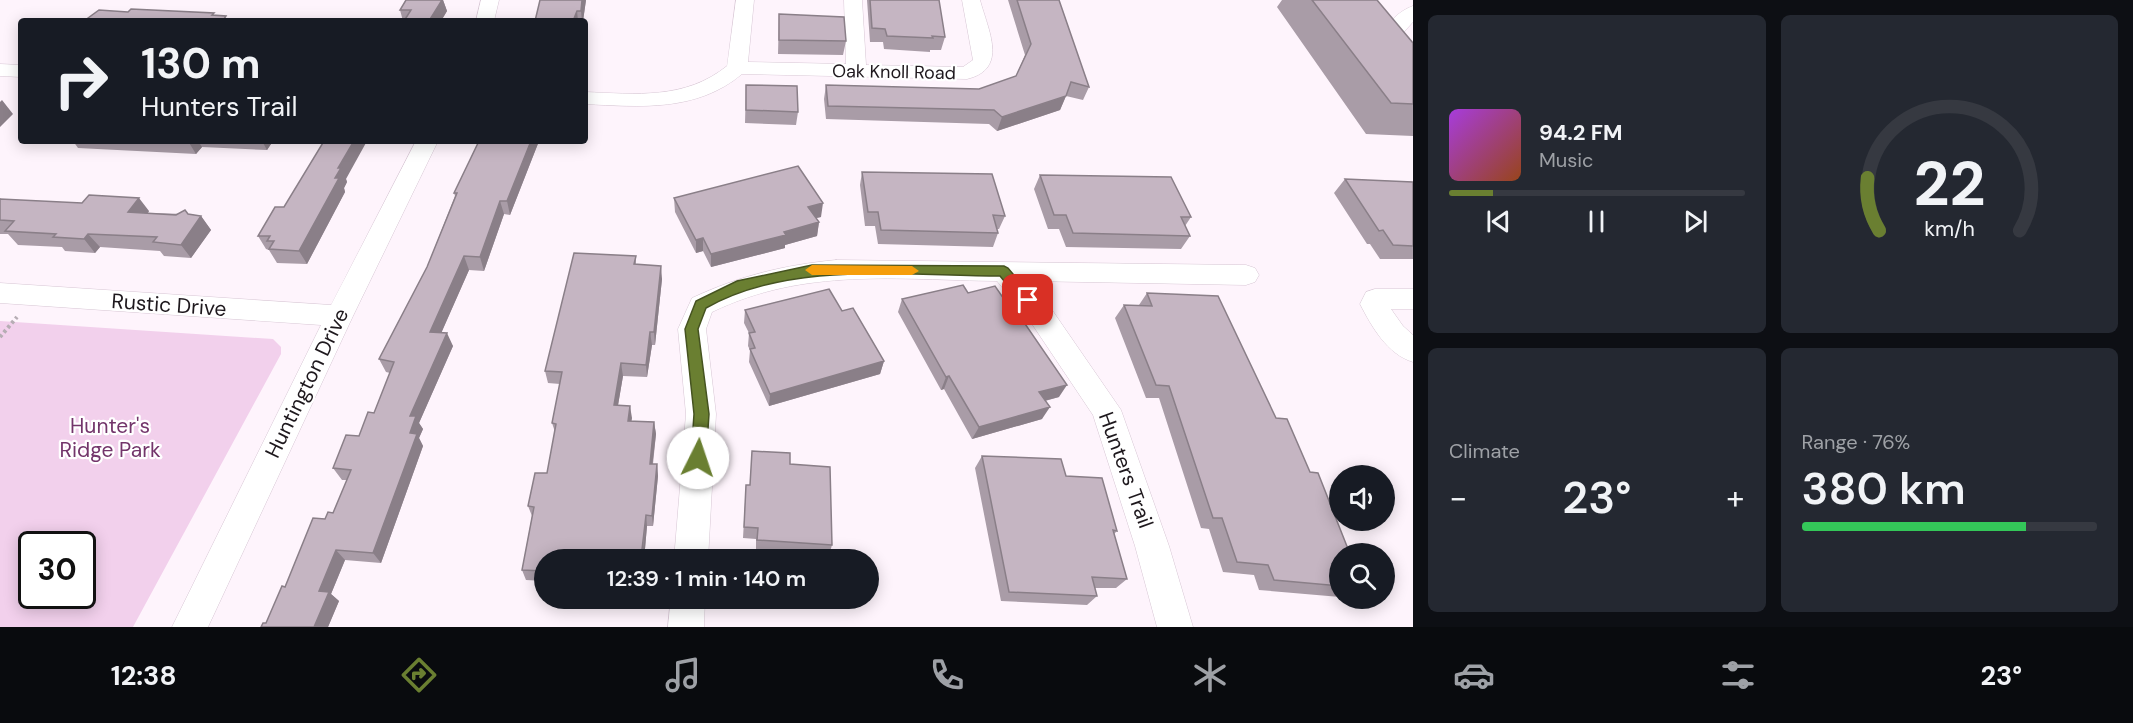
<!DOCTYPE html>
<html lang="en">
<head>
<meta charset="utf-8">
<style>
  :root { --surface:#171b24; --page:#242831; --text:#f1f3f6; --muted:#9ea1a6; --line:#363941; --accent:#6a7f31 }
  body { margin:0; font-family:"DM Sans",sans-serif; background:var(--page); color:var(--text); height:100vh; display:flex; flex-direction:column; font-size:22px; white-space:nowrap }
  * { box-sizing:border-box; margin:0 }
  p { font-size:20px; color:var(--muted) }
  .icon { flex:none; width:33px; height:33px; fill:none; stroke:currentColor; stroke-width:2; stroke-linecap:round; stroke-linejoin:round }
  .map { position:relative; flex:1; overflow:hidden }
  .drawer { display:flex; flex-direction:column; gap:15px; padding:15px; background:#0d0f14; width:720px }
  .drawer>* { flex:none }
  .hud { position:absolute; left:18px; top:18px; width:570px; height:126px; border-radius:6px; box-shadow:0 3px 15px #0003; background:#171b24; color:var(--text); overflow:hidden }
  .tools { position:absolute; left:1329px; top:465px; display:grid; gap:12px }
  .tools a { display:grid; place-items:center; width:66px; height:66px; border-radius:50%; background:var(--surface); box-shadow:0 3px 15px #0003; font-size:30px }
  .speed { position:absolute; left:18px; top:531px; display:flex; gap:12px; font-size:30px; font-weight:700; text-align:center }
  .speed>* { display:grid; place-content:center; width:78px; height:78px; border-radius:50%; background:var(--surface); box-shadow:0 3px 15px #0003; line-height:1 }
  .speed .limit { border:3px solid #111; border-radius:9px; background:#fff; color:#111 }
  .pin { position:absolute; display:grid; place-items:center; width:51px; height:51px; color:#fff; margin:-26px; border-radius:12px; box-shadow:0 3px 9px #0006 }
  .me { position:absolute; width:66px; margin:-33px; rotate:4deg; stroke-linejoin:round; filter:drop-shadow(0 0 4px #0008) }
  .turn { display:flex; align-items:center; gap:21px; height:126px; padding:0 24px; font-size:27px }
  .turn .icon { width:78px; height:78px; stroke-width:2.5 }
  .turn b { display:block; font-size:42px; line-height:51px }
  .big { font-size:45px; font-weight:600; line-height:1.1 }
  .drawer .widget { flex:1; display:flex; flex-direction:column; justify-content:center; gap:9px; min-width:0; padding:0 21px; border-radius:9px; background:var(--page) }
  .drawer .dial { align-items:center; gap:0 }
  .dial svg { height:156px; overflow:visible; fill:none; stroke:var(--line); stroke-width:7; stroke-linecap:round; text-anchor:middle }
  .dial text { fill:var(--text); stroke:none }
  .song { display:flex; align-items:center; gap:18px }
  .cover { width:72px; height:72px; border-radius:9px; background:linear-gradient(135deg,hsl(280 70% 55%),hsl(20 70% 35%)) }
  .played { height:6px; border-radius:3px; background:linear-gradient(90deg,var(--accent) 15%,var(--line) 15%) }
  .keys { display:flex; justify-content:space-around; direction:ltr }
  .heat { display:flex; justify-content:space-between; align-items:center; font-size:33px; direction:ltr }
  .charge { height:9px; border-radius:4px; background:linear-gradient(90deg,#34c759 76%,var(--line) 0) }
  .drawer .tiles { flex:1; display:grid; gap:15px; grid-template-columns:repeat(2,1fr) }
  .trip { position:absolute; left:534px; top:549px; width:345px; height:60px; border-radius:30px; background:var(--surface); box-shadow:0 3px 15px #0003; font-weight:600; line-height:60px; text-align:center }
  .dock { display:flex; height:96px; justify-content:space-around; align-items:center; background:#090b0e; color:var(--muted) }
  .dock .icon { width:42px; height:42px }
  .dock .selected { color:var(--accent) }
  .dock b { font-size:27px; color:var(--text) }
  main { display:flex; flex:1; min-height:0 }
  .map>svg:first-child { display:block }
  .green { fill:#f2d0ec; fill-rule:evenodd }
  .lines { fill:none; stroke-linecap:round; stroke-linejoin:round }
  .minor-casing { stroke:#d7c6d4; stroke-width:1 }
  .path { stroke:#b6adb4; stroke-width:4; stroke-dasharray:3 3; stroke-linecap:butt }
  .minor { fill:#fff; fill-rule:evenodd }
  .wall { fill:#a99ca7 }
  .shaded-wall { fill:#8a7f88 }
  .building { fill:#c5b5c2; stroke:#8a7f88; stroke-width:1.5 }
  .route { fill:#6a7f31; stroke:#455320; stroke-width:1.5 }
  .slow { fill:#f59e0b }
  .labels { text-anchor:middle; stroke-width:4.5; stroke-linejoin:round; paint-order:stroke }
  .far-street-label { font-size:18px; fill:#1e181d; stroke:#fff }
  .street-label { font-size:21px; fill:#1e181d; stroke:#fff }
  .park-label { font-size:21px; fill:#73356b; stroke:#fff }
</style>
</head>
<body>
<main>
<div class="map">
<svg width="1413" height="627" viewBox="0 0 1413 627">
  <rect width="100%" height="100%" fill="#fef4fc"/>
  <!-- green -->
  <path class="green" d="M 0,321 L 273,339 L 281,347 L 281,354 L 133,627 L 0,627 ZM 32,544 L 82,544 L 82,596 L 32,596 Z"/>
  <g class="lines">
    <defs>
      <path id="minor" d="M 481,0 L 499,0 L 494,21 L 476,21 Z
        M 736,0 L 754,0 L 748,62 L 846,64 L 844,0 L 862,0 L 866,65 L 963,67 L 973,60 L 962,0 L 980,0 C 988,30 1009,69 967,79 L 742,74 C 697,112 640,107 585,104 L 585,92 C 636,94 685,100 727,66 Z
        M 1413,6 L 1413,22 L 1401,35 L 1413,50 L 1413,68 L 1406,66 L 1381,36 C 1386,24 1400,10 1413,6 Z
        M 0,64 L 21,65 L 21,77 L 0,76 Z
        M 416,141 L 438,141 L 353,316 L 208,627 L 172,627 L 321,325 L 0,303 L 0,283 L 331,305 Z
        M 836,260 L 1246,265 L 1255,268 L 1259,275 L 1255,282 L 1246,285 L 1028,281 L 1050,307 L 1121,410 L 1169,546 L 1193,627 L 1157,627 L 1135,546 L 1093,415 L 1030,321 L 997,281 C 898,280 805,267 712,312 L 706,329 L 716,414 L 708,560 L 674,560 L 686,414 L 678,329 L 692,298 C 739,276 784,265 836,260 Z
        M 1375,289 L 1413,289 L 1413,309 L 1391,309 L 1403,326 L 1413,335 L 1413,362 C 1387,354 1372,327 1360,304 L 1366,292 Z
        M 671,598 L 705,598 L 704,627 L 668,627 Z"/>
    </defs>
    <!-- minor casing -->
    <use href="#minor" class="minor-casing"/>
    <!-- path -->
    <path class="path" d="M 0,337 L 17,317"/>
    <!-- minor -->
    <use href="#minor" class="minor"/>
  </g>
  <!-- wall -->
  <path class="wall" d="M 406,0 L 443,0 L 447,11 L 441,21 L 403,21 L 400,10 Z
    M 586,0 L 583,21 L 535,21 Z
    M 867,0 L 939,0 L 945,37 L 941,50 L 930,50 L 930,52 L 884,49 L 883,42 L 870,42 Z
    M 1008,0 L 1059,0 L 1089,87 L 1083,100 L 1066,96 L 1060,110 L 997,131 L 989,124 L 826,119 L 824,99 L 826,85 L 979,89 L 1016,76 L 1025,55 Z
    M 1282,0 L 1378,0 L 1377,1 L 1413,43 L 1413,136 L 1366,134 L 1277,7 Z
    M 779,14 L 846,41 L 843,55 L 778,54 Z
    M 746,85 L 798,112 L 796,125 L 745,123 Z
    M 73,141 L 273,141 L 267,150 L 202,147 L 196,154 L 78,148 Z
    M 479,141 L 539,141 L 510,215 L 504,214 L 484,271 L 469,270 L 441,333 L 453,346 L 419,423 L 423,429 L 419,438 L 423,446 L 381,563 L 345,560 L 331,594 L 339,601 L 328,627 L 261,627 L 266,623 L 285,587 L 325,519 L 333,513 L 347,480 L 342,480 L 333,468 L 359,436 L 374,413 L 390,373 L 386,372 L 379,359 L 427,267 L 455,196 L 454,193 Z
    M 862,172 L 1005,216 L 999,229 L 997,229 L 998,233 L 993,247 L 878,244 L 875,226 L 865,226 L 860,185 Z
    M 1040,175 L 1191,217 L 1185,226 L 1190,236 L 1181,249 L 1066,247 L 1059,229 L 1048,229 L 1034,189 Z
    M 346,179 L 347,182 L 344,188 L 345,192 L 307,264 L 277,263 L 269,250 L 266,249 L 258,236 L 284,207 Z
    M 1345,179 L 1413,182 L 1413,259 L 1380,259 L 1370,244 L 1367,244 L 1334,193 Z
    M 0,198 L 1,199 L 149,211 L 148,213 L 188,214 L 201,216 L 211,230 L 191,258 L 164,256 L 160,251 L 100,247 L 95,253 L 65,251 L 62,247 L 18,245 L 8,234 L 0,234 Z
    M 674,198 L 821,217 L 816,218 L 819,222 L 817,236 L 785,245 L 785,248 L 711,267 L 703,251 L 696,253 L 675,212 Z
    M 636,256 L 636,264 L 662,279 L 655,345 L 652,345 L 647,377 L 623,376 L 618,405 L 630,406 L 631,421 L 654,422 L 656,434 L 653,464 L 657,464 L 658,476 L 653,526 L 647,526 L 644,560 L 544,560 L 544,581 L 526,580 L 522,570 L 532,516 L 528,506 L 547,473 L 555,432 L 552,423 L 560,384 L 548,383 L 545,371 Z
    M 968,293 L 1059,397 L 1045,401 L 1042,419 L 972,439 L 944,389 L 941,390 L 898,312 L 902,299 Z
    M 1147,293 L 1340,554 L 1340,597 L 1259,590 L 1254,575 L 1223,572 L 1209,529 L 1201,528 L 1159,398 L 1146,398 L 1115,318 L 1124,305 L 1139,305 Z
    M 745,310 L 842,311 L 884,361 L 880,374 L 769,406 L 749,362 L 750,350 L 748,346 L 749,333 L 744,323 Z
    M 752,451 L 790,464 L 832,545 L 829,555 L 756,550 L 756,539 L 743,538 L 746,485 L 750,485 Z
    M 982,456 L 1066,476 L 1117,531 L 1114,534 L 1127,579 L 1116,588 L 1095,588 L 1097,596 L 1087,605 L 1001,601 L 975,468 Z"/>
  <!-- shaded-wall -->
  <path class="shaded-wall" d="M 434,0 L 443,0 L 447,11 L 441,21 L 429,21 Z
    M 582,0 L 586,0 L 583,21 L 582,21 L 581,11 Z
    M 577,11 L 578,21 L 573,21 Z
    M 1066,96 L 1060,110 L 997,131 L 1002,117 Z
    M 2,100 L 13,114 L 0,127 L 0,102 Z
    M 188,141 L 198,141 L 202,147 L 196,154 Z
    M 262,141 L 273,141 L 267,150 Z
    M 354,141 L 367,141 L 346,179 L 347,182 L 344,188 L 345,192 L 307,264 L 299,251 L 335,178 L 338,168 Z
    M 531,141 L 539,141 L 510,215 L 507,201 Z
    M 139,198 L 149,211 L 138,226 L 128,212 Z
    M 500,201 L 504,214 L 484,271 L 480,257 Z
    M 823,203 L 821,217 L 807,220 L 808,207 Z
    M 201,216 L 211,230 L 191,258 L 181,245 Z
    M 819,222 L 817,236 L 785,245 L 785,248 L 711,267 L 711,254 Z
    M 88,234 L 100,247 L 95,253 L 84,239 Z
    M 703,238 L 703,251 L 696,253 L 696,240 Z
    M 464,256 L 469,270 L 436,345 L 430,332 Z
    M 661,266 L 662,279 L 655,345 L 654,332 Z
    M 650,332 L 652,345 L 647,377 L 646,365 Z
    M 447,333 L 453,346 L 419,423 L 423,429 L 419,438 L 423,446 L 381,563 L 373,553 L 410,433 L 410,416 Z
    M 884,361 L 880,374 L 769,406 L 770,394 Z
    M 621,363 L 623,376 L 616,417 L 614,405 Z
    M 949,376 L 944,389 L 941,390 L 946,377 Z
    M 1067,385 L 1059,397 L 1032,404 L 1039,392 Z
    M 630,406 L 632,418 L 630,433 L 628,421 Z
    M 1050,407 L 1042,419 L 972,439 L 979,427 Z
    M 654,422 L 656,434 L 651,476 L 650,464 Z
    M 657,464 L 658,476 L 653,526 L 652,516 Z
    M 646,515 L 647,526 L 644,560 L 642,560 Z
    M 336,550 L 345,560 L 331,594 L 339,601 L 328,627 L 314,627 L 319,591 Z"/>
  <!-- building -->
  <path class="building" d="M 406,0 L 442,0 L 429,21 L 404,21 L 411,10 L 400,10 Z
    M 540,0 L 582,0 L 581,11 L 577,11 L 573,21 L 535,21 Z
    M 870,0 L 939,0 L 945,37 L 932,36 L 933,38 L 887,36 L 885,29 L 872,28 Z
    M 1017,0 L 1059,0 L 1089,87 L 1071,82 L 1066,96 L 1002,117 L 994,110 L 828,106 L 826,85 L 979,89 L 1016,76 L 1031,44 Z
    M 1312,0 L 1377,0 L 1413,43 L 1413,104 L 1391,103 Z
    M 131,9 L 214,13 L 212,15 L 226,16 L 224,19 L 310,21 L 84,21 L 99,10 L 128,12 Z
    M 779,14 L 844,17 L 846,41 L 779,40 Z
    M 746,85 L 797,86 L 798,112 L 746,110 Z
    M 324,141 L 354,141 L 338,168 L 341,168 L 335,178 L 339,178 L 299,251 L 269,249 L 274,241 L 267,241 L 270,236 L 258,236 L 275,207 L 284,207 Z
    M 479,141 L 531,141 L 507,201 L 500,201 L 480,257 L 464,256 L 430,332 L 447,333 L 410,416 L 416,416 L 410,433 L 417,434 L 373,553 L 336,550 L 319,591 L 329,592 L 314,627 L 261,627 L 263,623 L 266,623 L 282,586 L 285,587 L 313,518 L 325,519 L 328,512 L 333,513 L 351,470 L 333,468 L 346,435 L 359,436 L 368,412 L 374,413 L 394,362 L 379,359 L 427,267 L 457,193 L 454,193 Z
    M 798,166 L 823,203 L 808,207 L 819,222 L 784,232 L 786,235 L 711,254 L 703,238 L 696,240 L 674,198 Z
    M 862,172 L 992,174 L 1005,216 L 993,215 L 998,233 L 881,230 L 878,212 L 868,212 Z
    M 1040,175 L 1171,177 L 1191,217 L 1181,217 L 1190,236 L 1073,233 L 1066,215 L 1054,215 Z
    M 1345,179 L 1413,182 L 1413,246 L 1393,245 L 1383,230 L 1379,231 Z
    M 89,195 L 139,198 L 128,212 L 176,215 L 185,210 L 188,214 L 201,216 L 181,245 L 153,242 L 157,237 L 88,234 L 84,239 L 53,237 L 56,234 L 5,231 L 14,221 L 0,220 L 0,199 L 82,203 Z
    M 574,253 L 636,256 L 634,264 L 661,266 L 654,332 L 650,332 L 646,365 L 621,363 L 614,405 L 630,406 L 628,421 L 654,422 L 650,464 L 657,464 L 652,516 L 646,515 L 641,558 L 607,556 L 607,560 L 544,560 L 544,571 L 522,570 L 534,507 L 528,506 L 535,473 L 547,473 L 556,424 L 552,423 L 562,372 L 545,371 Z
    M 963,285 L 968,293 L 995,286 L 1015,315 L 1019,315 L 1067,385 L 1039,392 L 1050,407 L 979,427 L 949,376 L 946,377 L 902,299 Z
    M 829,289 L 842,311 L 853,308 L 884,361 L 770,394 L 750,349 L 755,348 L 749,333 L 755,332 L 745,310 Z
    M 1147,293 L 1218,296 L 1276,418 L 1287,419 L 1310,472 L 1318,473 L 1350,554 L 1340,554 L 1340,586 L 1274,580 L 1268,565 L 1237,562 L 1222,518 L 1213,518 L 1169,386 L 1156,385 L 1124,305 L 1152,306 Z
    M 752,451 L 790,453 L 790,464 L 830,467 L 832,545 L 757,540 L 758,528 L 744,527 L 746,485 L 750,485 Z
    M 982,456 L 1061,459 L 1066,476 L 1102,478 L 1117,531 L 1113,530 L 1127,579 L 1092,577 L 1097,596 L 1009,592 Z"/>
  <!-- route -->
  <path class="route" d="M 812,265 L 1004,266 L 1008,268 L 1035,300 L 1028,305 L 1023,304 L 1000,276 C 905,276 791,260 706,308 L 698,329 L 709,414 L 706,458 L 704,463 L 693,463 L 691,458 L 694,414 L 685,329 L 696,301 L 737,281 Z"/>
  <!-- slow -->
  <path class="slow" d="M 812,265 L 912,266 L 919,271 L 912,275 L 812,275 L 805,270 Z"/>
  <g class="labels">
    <!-- far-street labels -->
    <g class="far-street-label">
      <text transform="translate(894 72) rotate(1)" y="6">Oak Knoll Road</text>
    </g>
    <!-- street labels -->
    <g class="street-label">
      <text transform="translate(169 305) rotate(4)" y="7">Rustic Drive</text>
      <text transform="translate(307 383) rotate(-64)" y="7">Huntington Drive</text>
      <text transform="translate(1126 470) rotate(70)" y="7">Hunters Trail</text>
    </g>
    <!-- park labels -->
    <g class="park-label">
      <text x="110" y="433">Hunter's<tspan x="110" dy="24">Ridge Park</tspan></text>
    </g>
  </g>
</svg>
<div class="tools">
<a><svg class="icon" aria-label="sound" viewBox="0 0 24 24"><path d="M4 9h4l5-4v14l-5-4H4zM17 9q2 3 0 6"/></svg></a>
<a><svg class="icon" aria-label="search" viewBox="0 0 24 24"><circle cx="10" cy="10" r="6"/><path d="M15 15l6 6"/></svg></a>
</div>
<div class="speed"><div class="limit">30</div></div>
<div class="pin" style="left:1028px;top:300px;background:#d93025"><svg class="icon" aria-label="arrive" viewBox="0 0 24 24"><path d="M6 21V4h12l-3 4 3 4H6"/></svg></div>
<svg class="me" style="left:698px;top:458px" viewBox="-20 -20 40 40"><circle r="19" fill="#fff"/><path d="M0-13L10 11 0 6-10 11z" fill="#6a7f31"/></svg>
<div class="trip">12:39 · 1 min · 140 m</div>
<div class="hud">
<div class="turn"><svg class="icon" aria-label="right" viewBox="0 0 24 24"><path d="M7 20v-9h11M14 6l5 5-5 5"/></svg><div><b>130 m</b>Hunters Trail</div></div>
</div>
</div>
<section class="drawer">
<div class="tiles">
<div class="widget">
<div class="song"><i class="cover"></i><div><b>94.2 FM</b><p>Music</p></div></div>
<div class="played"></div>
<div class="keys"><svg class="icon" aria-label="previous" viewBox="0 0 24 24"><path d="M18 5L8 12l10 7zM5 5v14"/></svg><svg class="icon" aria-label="pause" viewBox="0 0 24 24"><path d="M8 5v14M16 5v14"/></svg><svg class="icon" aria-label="next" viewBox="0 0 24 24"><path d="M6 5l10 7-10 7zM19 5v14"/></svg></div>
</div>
<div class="widget dial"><svg viewBox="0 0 100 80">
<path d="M14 69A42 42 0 1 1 86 69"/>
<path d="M14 69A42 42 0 0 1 8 42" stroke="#6a7f31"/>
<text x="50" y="56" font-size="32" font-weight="700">22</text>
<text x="50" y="72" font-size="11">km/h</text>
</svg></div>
<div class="widget"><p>Climate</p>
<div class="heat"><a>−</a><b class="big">23°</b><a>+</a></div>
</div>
<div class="widget"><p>Range · 76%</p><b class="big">380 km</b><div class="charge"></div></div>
</div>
</section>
</main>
<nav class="dock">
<b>12:38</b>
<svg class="icon selected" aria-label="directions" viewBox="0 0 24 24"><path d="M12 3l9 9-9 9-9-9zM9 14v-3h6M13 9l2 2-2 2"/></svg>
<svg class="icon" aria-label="music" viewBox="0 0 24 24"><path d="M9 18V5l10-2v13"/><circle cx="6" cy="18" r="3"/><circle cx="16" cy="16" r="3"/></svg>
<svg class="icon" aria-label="phone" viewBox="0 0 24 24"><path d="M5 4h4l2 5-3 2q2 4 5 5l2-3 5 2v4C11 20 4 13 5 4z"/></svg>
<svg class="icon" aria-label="climate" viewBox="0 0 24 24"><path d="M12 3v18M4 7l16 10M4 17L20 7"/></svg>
<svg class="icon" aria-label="car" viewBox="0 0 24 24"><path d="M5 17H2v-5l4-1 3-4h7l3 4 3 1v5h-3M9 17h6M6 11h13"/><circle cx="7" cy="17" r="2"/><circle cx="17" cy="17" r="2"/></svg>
<svg class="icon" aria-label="filters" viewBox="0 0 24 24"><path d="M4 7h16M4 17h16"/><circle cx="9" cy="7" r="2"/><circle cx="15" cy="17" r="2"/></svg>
<b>23°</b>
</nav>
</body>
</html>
